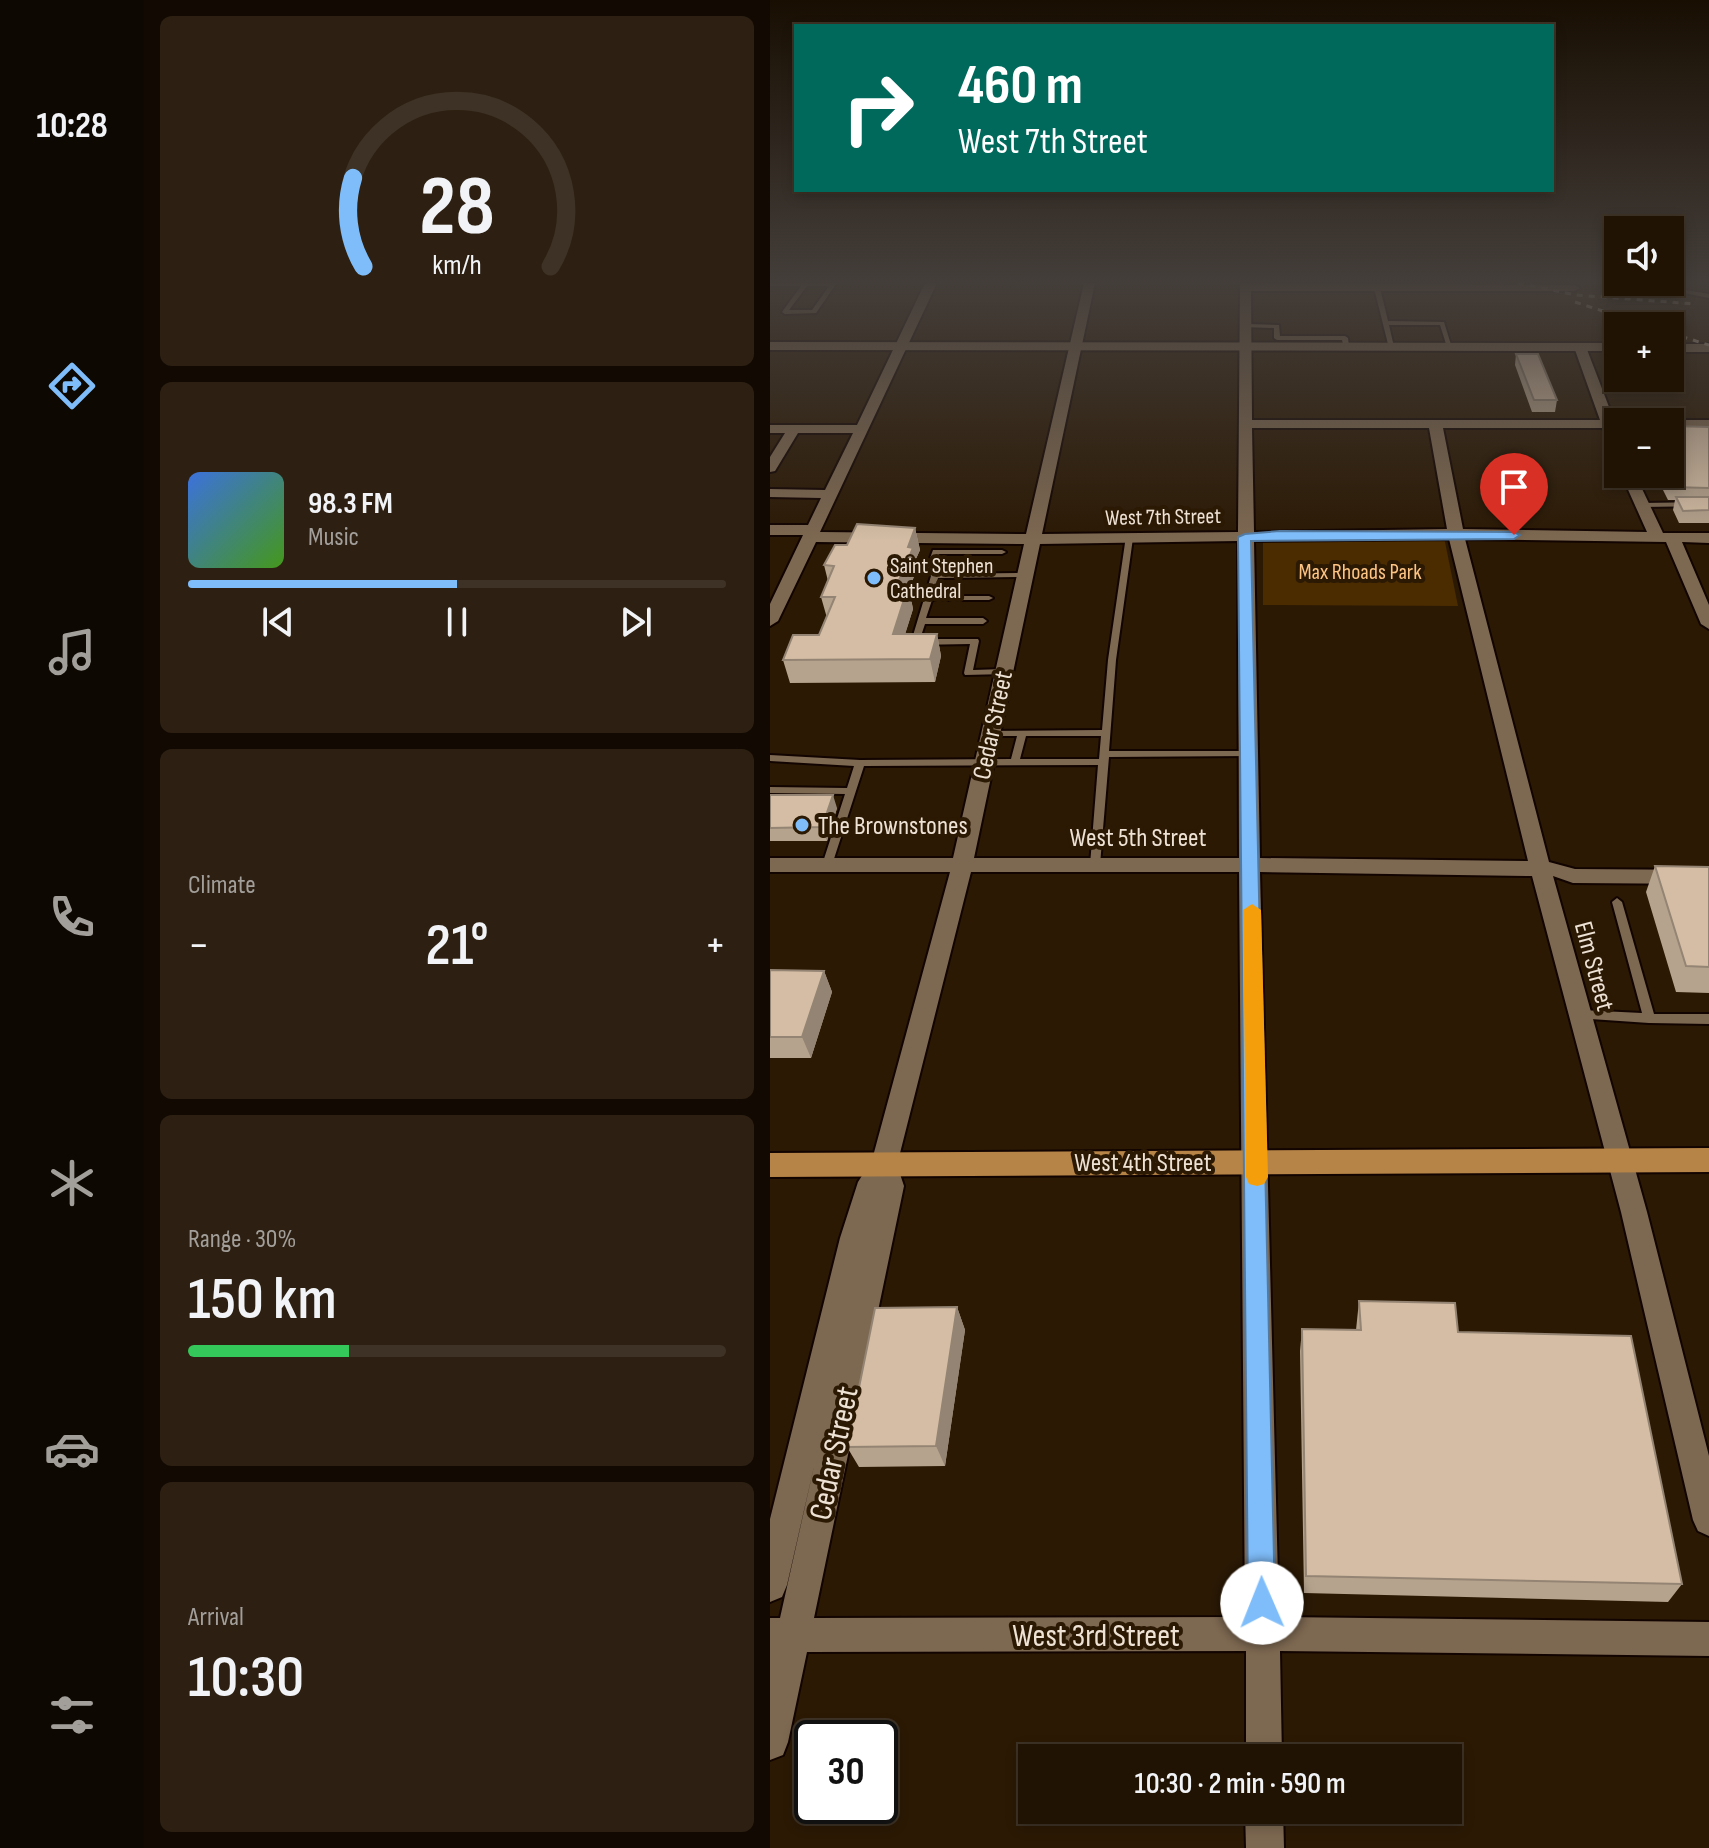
<!DOCTYPE html>
<html lang="en">
<head>
<meta charset="utf-8">
<style>
  :root { --surface:#201303; --page:#2d2012; --text:#f1f3f6; --muted:#a29e9a; --line:#3d3225; --accent:#7fbdfa }
  body { margin:0; font-family:"Sofia Sans Condensed",sans-serif; background:var(--page); color:var(--text); height:100vh; display:flex; flex-direction:column; font-size:30px; white-space:nowrap }
  * { box-sizing:border-box; margin:0 }
  p { font-size:26px; color:var(--muted) }
  .icon { flex:none; width:44px; height:44px; fill:none; stroke:currentColor; stroke-width:2; stroke-linecap:round; stroke-linejoin:round }
  .map { position:relative; flex:1; overflow:hidden }
  .details { display:flex; flex-direction:column; gap:16px; padding:16px; background:#120a02; width:626px }
  .details>* { flex:none }
  .guide { position:absolute; left:24px; top:24px; width:760px; height:168px; border-radius:0px; box-shadow:0 4px 12px #0003,0 0 0 2px var(--line); background:#00695c; color:#fff; overflow:hidden }
  .buttons { position:absolute; left:834px; top:216px; display:grid; gap:16px }
  .buttons a { display:grid; place-items:center; width:80px; height:80px; border-radius:0px; background:var(--surface); box-shadow:0 4px 12px #0003,0 0 0 2px var(--line); font-size:40px }
  .speed { position:absolute; left:24px; top:1720px; display:flex; gap:16px; font-size:40px; font-weight:700; text-align:center }
  .speed>* { display:grid; place-content:center; width:104px; height:104px; border-radius:50%; background:var(--surface); box-shadow:0 4px 12px #0003,0 0 0 2px var(--line); line-height:1 }
  .speed .limit { border:4px solid #111; border-radius:12px; background:#fff; color:#111 }
  .pin { position:absolute; display:grid; place-items:center; width:68px; height:68px; color:#fff; margin:-82px -34px; border-radius:50% 50% 50% 0; rotate:-45deg; box-shadow:0 0 8px #0007 }
  .pin .icon { rotate:45deg }
  .me { position:absolute; width:88px; margin:-44px; rotate:359deg; stroke-linejoin:round; filter:drop-shadow(0 0 6px #0008) }
  .turn { display:flex; align-items:center; gap:28px; height:168px; padding:0 32px; font-size:36px }
  .turn .icon { width:104px; height:104px; stroke-width:2.5 }
  .turn b { display:block; font-size:56px; line-height:68px }
  .big { font-size:60px; font-weight:600; line-height:1.1 }
  .details .widget { flex:1; display:flex; flex-direction:column; justify-content:center; gap:12px; min-width:0; padding:0 28px; border-radius:12px; background:var(--page) }
  .details .dial { align-items:center; gap:0 }
  .dial svg { height:208px; overflow:visible; fill:none; stroke:var(--line); stroke-width:7; stroke-linecap:round; text-anchor:middle }
  .dial text { fill:var(--text); stroke:none }
  .song { display:flex; align-items:center; gap:24px }
  .cover { width:96px; height:96px; border-radius:12px; background:linear-gradient(135deg,hsl(220 70% 55%),hsl(100 70% 35%)) }
  .played { height:8px; border-radius:4px; background:linear-gradient(90deg,var(--accent) 50%,var(--line) 50%) }
  .keys { display:flex; justify-content:space-around; direction:ltr }
  .heat { display:flex; justify-content:space-between; align-items:center; font-size:44px; direction:ltr }
  .charge { height:12px; border-radius:6px; background:linear-gradient(90deg,#34c759 30%,var(--line) 0) }
  .trip { position:absolute; left:248px; top:1744px; width:444px; height:80px; border-radius:0px; background:var(--surface); box-shadow:0 4px 12px #0003,0 0 0 2px var(--line); font-weight:600; line-height:80px; text-align:center }
  main { display:flex; flex:1; min-height:0 }
  .tab-bar { display:flex; flex-direction:column; width:144px; justify-content:space-around; align-items:center; background:#0d0801; color:var(--muted) }
  .tab-bar .icon { width:56px; height:56px }
  .tab-bar .selected { color:var(--accent) }
  .tab-bar b { font-size:36px; color:var(--text) }
  .map>svg:first-child { display:block }
  .green { fill:#4b2c01 }
  .lines { fill:none; stroke-linecap:round; stroke-linejoin:round }
  .lane-casing { stroke:#120400; stroke-width:4 }
  .street-casing { stroke:#120400; stroke-width:4 }
  .secondary-casing { stroke:#120400; stroke-width:4 }
  .primary-casing { stroke:#120400; stroke-width:4 }
  .lane { fill:#7d6851; fill-rule:evenodd }
  .street { fill:#7d6851; fill-rule:evenodd }
  .secondary { fill:#7d6851; fill-rule:evenodd }
  .primary { fill:#b68446; fill-rule:evenodd }
  .rail { stroke:#b5a898; stroke-width:3; stroke-dasharray:6 6; stroke-linecap:butt }
  .wall { fill:#b6a38d }
  .shaded-wall { fill:#948473 }
  .building { fill:#d4bda4; stroke:#948473; stroke-width:2 }
  .route { fill:#7fbdfa; stroke:#537ba2; stroke-width:2 }
  .slow { fill:#f59e0b }
  .poi-dot { fill:#7fbdfa; stroke:#2b1904; stroke-width:3 }
  .labels { text-anchor:middle; stroke-width:8; stroke-linejoin:round; paint-order:stroke }
  .far-street-label { font-size:22px; fill:#eee2d5; stroke:#2b1904 }
  .far-poi-label { font-size:22px; fill:#eee2d5; stroke:#2b1904; text-anchor:start }
  .far-park-label { font-size:22px; fill:#fdc484; stroke:#2b1904 }
  .street-label { font-size:26px; fill:#eee2d5; stroke:#2b1904 }
  .poi-label { font-size:26px; fill:#eee2d5; stroke:#2b1904; text-anchor:start }
  .near-street-label { font-size:32px; fill:#eee2d5; stroke:#2b1904 }
</style>
</head>
<body>
<main>
<nav class="tab-bar">
<b>10:28</b>
<svg class="icon selected" aria-label="directions" viewBox="0 0 24 24"><path d="M12 3l9 9-9 9-9-9zM9 14v-3h6M13 9l2 2-2 2"/></svg>
<svg class="icon" aria-label="music" viewBox="0 0 24 24"><path d="M9 18V5l10-2v13"/><circle cx="6" cy="18" r="3"/><circle cx="16" cy="16" r="3"/></svg>
<svg class="icon" aria-label="phone" viewBox="0 0 24 24"><path d="M5 4h4l2 5-3 2q2 4 5 5l2-3 5 2v4C11 20 4 13 5 4z"/></svg>
<svg class="icon" aria-label="climate" viewBox="0 0 24 24"><path d="M12 3v18M4 7l16 10M4 17L20 7"/></svg>
<svg class="icon" aria-label="car" viewBox="0 0 24 24"><path d="M5 17H2v-5l4-1 3-4h7l3 4 3 1v5h-3M9 17h6M6 11h13"/><circle cx="7" cy="17" r="2"/><circle cx="17" cy="17" r="2"/></svg>
<svg class="icon" aria-label="filters" viewBox="0 0 24 24"><path d="M4 7h16M4 17h16"/><circle cx="9" cy="7" r="2"/><circle cx="15" cy="17" r="2"/></svg>
</nav>
<section class="details">
<div class="widget dial"><svg viewBox="0 0 100 80">
<path d="M14 69A42 42 0 1 1 86 69"/>
<path d="M14 69A42 42 0 0 1 10 35" stroke="#7fbdfa"/>
<text x="50" y="56" font-size="32" font-weight="700">28</text>
<text x="50" y="72" font-size="11">km/h</text>
</svg></div>
<div class="widget">
<div class="song"><i class="cover"></i><div><b>98.3 FM</b><p>Music</p></div></div>
<div class="played"></div>
<div class="keys"><svg class="icon" aria-label="previous" viewBox="0 0 24 24"><path d="M18 5L8 12l10 7zM5 5v14"/></svg><svg class="icon" aria-label="pause" viewBox="0 0 24 24"><path d="M8 5v14M16 5v14"/></svg><svg class="icon" aria-label="next" viewBox="0 0 24 24"><path d="M6 5l10 7-10 7zM19 5v14"/></svg></div>
</div>
<div class="widget"><p>Climate</p>
<div class="heat"><a>−</a><b class="big">21°</b><a>+</a></div>
</div>
<div class="widget"><p>Range · 30%</p><b class="big">150 km</b><div class="charge"></div></div>
<div class="widget"><p>Arrival</p><b class="big">10:30</b></div>
</section>
<div class="map">
<svg width="939" height="1848" viewBox="0 0 939 1848">
  <rect width="100%" height="100%" fill="#2b1904"/>
  <!-- green -->
  <path class="green" d="M 493,536 L 674,537 L 688,606 L 493,605 Z"/>
  <g class="lines">
    <defs>
      <path id="lane" d="M 0,283 L 65,283 L 66,284 L 46,313 L 15,314 L 12,312 L 31,286 L 0,286 ZM 37,286 L 59,286 L 42,310 L 19,310 Z
        M 894,283 L 900,283 L 904,288 L 939,294 L 939,298 L 900,290 Z
        M 607,286 L 610,288 L 618,321 L 674,322 L 682,348 L 677,347 L 670,325 L 619,325 L 624,347 L 619,348 L 604,288 Z
        M 475,324 L 509,325 L 510,336 L 575,336 L 578,338 L 579,347 L 574,348 L 572,340 L 507,340 L 504,338 L 504,328 L 473,327 L 472,326 Z
        M 939,502 L 939,506 L 872,507 L 868,505 L 872,503 Z
        M 356,536 L 363,538 L 346,660 L 339,751 L 477,751 L 480,752 L 482,754 L 480,756 L 339,757 L 330,865 L 325,869 L 320,865 L 328,765 L 94,766 L 62,865 L 57,869 L 53,868 L 52,865 L 75,794 L 0,793 L 0,787 L 77,788 L 84,766 L 0,761 L 0,755 L 90,760 L 241,759 L 247,736 L 221,736 L 218,735 L 218,731 L 332,730 L 338,660 ZM 256,736 L 331,736 L 329,759 L 250,759 Z
        M 163,550 L 232,550 L 236,552 L 232,554 L 169,554 L 164,569 L 167,574 L 255,573 L 259,575 L 255,577 L 168,578 L 163,596 L 219,596 L 223,598 L 219,600 L 162,600 L 156,618 L 213,618 L 217,621 L 213,624 L 155,624 L 150,639 L 208,639 L 209,641 L 203,670 L 234,669 L 238,672 L 237,674 L 195,675 L 194,673 L 200,644 L 145,645 L 141,642 L 161,576 L 156,569 Z
        M 847,898 L 852,902 L 884,1014 L 939,1014 L 939,1024 L 879,1023 L 806,1018 L 804,1015 L 806,1012 L 810,1010 L 872,1013 L 842,902 Z"/>
      <path id="street" d="M 155,283 L 167,283 L 50,532 L 256,534 L 314,283 L 325,283 L 272,534 L 468,532 L 470,283 L 804,285 L 810,288 L 804,291 L 481,291 L 482,420 L 830,420 L 804,347 L 810,343 L 816,347 L 844,420 L 853,422 L 848,422 L 848,454 L 841,450 L 833,428 L 673,428 L 693,529 L 877,532 L 851,474 L 865,474 L 893,533 L 939,533 L 939,543 L 912,542 L 939,605 L 939,629 L 931,624 L 896,542 L 695,539 L 779,862 L 805,869 L 939,870 L 939,884 L 803,883 L 783,876 L 877,1212 L 939,1456 L 939,1536 L 928,1531 L 923,1520 L 851,1212 L 762,876 L 490,872 L 509,1617 L 939,1622 L 939,1656 L 510,1651 L 512,1758 L 476,1758 L 476,1651 L 37,1652 L 18,1742 L 13,1755 L 0,1760 L 0,1618 L 10,1618 L 45,1462 L 17,1585 L 12,1597 L 0,1602 L 0,1519 L 70,1238 L 88,1182 L 102,1160 L 180,872 L 0,872 L 0,858 L 183,858 L 254,544 L 46,542 L 8,621 L 0,626 L 0,604 L 33,535 L 0,535 L 0,525 L 38,525 L 51,498 L 0,497 L 0,489 L 55,490 L 83,433 L 28,433 L 5,471 L 0,472 L 0,457 L 15,433 L 0,433 L 0,425 L 87,425 ZM 482,428 L 659,428 L 677,529 L 484,532 ZM 679,539 L 758,861 L 490,858 L 484,541 ZM 468,541 L 469,858 L 204,858 L 270,544 ZM 201,872 L 469,872 L 475,1617 L 44,1618 L 134,1186 L 127,1165 Z
        M 900,420 L 939,420 L 939,428 L 900,428 L 900,422 L 895,422 Z
        M 475,1810 L 513,1810 L 514,1848 L 476,1848 Z"/>
      <path id="secondary" d="M 0,342 L 848,343 L 848,351 L 0,350 Z
        M 900,344 L 939,344 L 939,352 L 900,352 Z"/>
      <path id="primary" d="M 939,1148 L 939,1172 L 0,1177 L 0,1153 Z"/>
    </defs>
    <!-- lane casing -->
    <use href="#lane" class="lane-casing"/>
    <!-- street casing -->
    <use href="#street" class="street-casing"/>
    <!-- secondary casing -->
    <use href="#secondary" class="secondary-casing"/>
    <!-- primary casing -->
    <use href="#primary" class="primary-casing"/>
    <!-- lane -->
    <use href="#lane" class="lane"/>
    <!-- street -->
    <use href="#street" class="street"/>
    <!-- secondary -->
    <use href="#secondary" class="secondary"/>
    <!-- primary -->
    <use href="#primary" class="primary"/>
    <!-- rail -->
    <path class="rail" d="M 748,283 L 806,295 L 926,304
      M 805,302 L 879,326
      M 900,333 L 939,345"/>
  </g>
  <!-- wall -->
  <path class="wall" d="M 746,354 L 787,400 L 785,412 L 762,412 L 745,365 Z
    M 939,427 L 939,523 L 909,523 L 903,510 L 905,500 L 898,500 L 885,474 L 900,474 Z
    M 145,528 L 150,550 L 145,561 L 147,569 L 139,589 L 143,609 L 135,634 L 167,634 L 171,656 L 165,682 L 20,683 L 13,660 L 49,635 L 57,618 L 51,597 L 58,581 L 54,565 L 77,545 Z
    M 0,795 L 67,808 L 57,841 L 0,841 Z
    M 885,866 L 939,867 L 939,993 L 906,992 L 876,892 Z
    M 0,970 L 54,971 L 62,992 L 41,1058 L 0,1058 Z
    M 589,1301 L 912,1584 L 898,1602 L 534,1593 L 530,1351 L 532,1329 L 586,1330 Z
    M 187,1307 L 195,1330 L 175,1466 L 89,1467 L 77,1447 Z"/>
  <!-- shaded-wall -->
  <path class="shaded-wall" d="M 145,528 L 150,550 L 145,561 L 147,569 L 139,589 L 143,609 L 128,657 L 123,634 L 126,587 L 138,547 Z
    M 167,634 L 171,656 L 165,682 L 160,659 Z
    M 63,795 L 67,808 L 57,841 L 52,827 Z
    M 54,971 L 62,992 L 41,1058 L 32,1037 Z
    M 187,1307 L 195,1330 L 175,1466 L 166,1446 Z"/>
  <!-- building -->
  <path class="building" d="M 746,354 L 768,354 L 787,400 L 764,400 Z
    M 900,426 L 939,427 L 939,488 L 901,487 L 894,474 L 900,474 Z
    M 906,497 L 939,497 L 939,510 L 913,511 Z
    M 87,524 L 145,528 L 138,547 L 143,548 L 126,587 L 138,587 L 123,634 L 167,634 L 160,659 L 13,660 L 23,635 L 49,635 L 65,597 L 51,597 L 64,566 L 54,565 L 65,545 L 77,545 Z
    M 0,795 L 63,795 L 52,827 L 0,828 Z
    M 885,866 L 939,867 L 939,967 L 916,966 Z
    M 0,970 L 54,971 L 32,1037 L 0,1037 Z
    M 589,1301 L 685,1303 L 688,1332 L 861,1336 L 912,1584 L 536,1576 L 532,1329 L 591,1330 Z
    M 187,1307 L 166,1446 L 77,1447 L 105,1308 Z"/>
  <!-- sky -->
  <linearGradient id="sky" x2="0" y2="1"><stop stop-color="#180e02"/><stop offset="0.52" stop-color="#443e3a"/><stop offset="1" stop-color="#443e3a" stop-opacity="0"/></linearGradient>
  <rect width="939" height="541" fill="url(#sky)"/>
  <!-- route -->
  <path class="route" d="M 510,531 L 744,532 L 750,535 L 744,539 L 481,541 L 505,1603 L 501,1613 L 492,1617 L 482,1613 L 478,1603 L 468,537 L 475,534 Z"/>
  <!-- slow -->
  <path class="slow" d="M 482,904 L 491,910 L 498,1177 L 494,1184 L 487,1186 L 479,1184 L 476,1177 L 473,910 Z"/>
  <!-- markers -->
  <g class="poi-dot">
    <circle cx="104" cy="578" r="8"/>
    <circle cx="32" cy="825" r="8"/>
  </g>
  <g class="labels">
    <!-- far-street labels -->
    <g class="far-street-label">
      <text transform="translate(393 516) rotate(-1)" y="8">West 7th Street</text>
    </g>
    <!-- far-poi labels -->
    <g class="far-poi-label">
      <text x="120" y="573">Saint Stephen<tspan x="120" dy="25">Cathedral</tspan></text>
    </g>
    <!-- far-park labels -->
    <g class="far-park-label">
      <text x="590" y="579">Max Rhoads Park</text>
    </g>
    <!-- street labels -->
    <g class="street-label">
      <text transform="translate(222 725) rotate(-78)" y="9">Cedar Street</text>
      <text x="368" y="846">West 5th Street</text>
      <text transform="translate(825 966) rotate(75)" y="9">Elm Street</text>
      <text x="373" y="1171">West 4th Street</text>
    </g>
    <!-- poi labels -->
    <g class="poi-label">
      <text x="48" y="834">The Brownstones</text>
    </g>
    <!-- near-street labels -->
    <g class="near-street-label">
      <text transform="translate(63 1453) rotate(-78)" y="11">Cedar Street</text>
      <text x="326" y="1646">West 3rd Street</text>
    </g>
  </g>
</svg>
<div class="buttons">
<a><svg class="icon" aria-label="sound" viewBox="0 0 24 24"><path d="M4 9h4l5-4v14l-5-4H4zM17 9q2 3 0 6"/></svg></a>
<a>+</a>
<a>−</a>
</div>
<div class="speed"><div class="limit">30</div></div>
<div class="pin" style="left:744px;top:535px;background:#d93025"><svg class="icon" aria-label="arrive" viewBox="0 0 24 24"><path d="M6 21V4h12l-3 4 3 4H6"/></svg></div>
<svg class="me" style="left:492px;top:1603px" viewBox="-20 -20 40 40"><circle r="19" fill="#fff"/><path d="M0-13L10 11 0 6-10 11z" fill="#7fbdfa"/></svg>
<div class="trip">10:30 · 2 min · 590 m</div>
<div class="guide">
<div class="turn"><svg class="icon" aria-label="right" viewBox="0 0 24 24"><path d="M7 20v-9h11M14 6l5 5-5 5"/></svg><div><b>460 m</b>West 7th Street</div></div>
</div>
</div>
</main>
</body>
</html>
